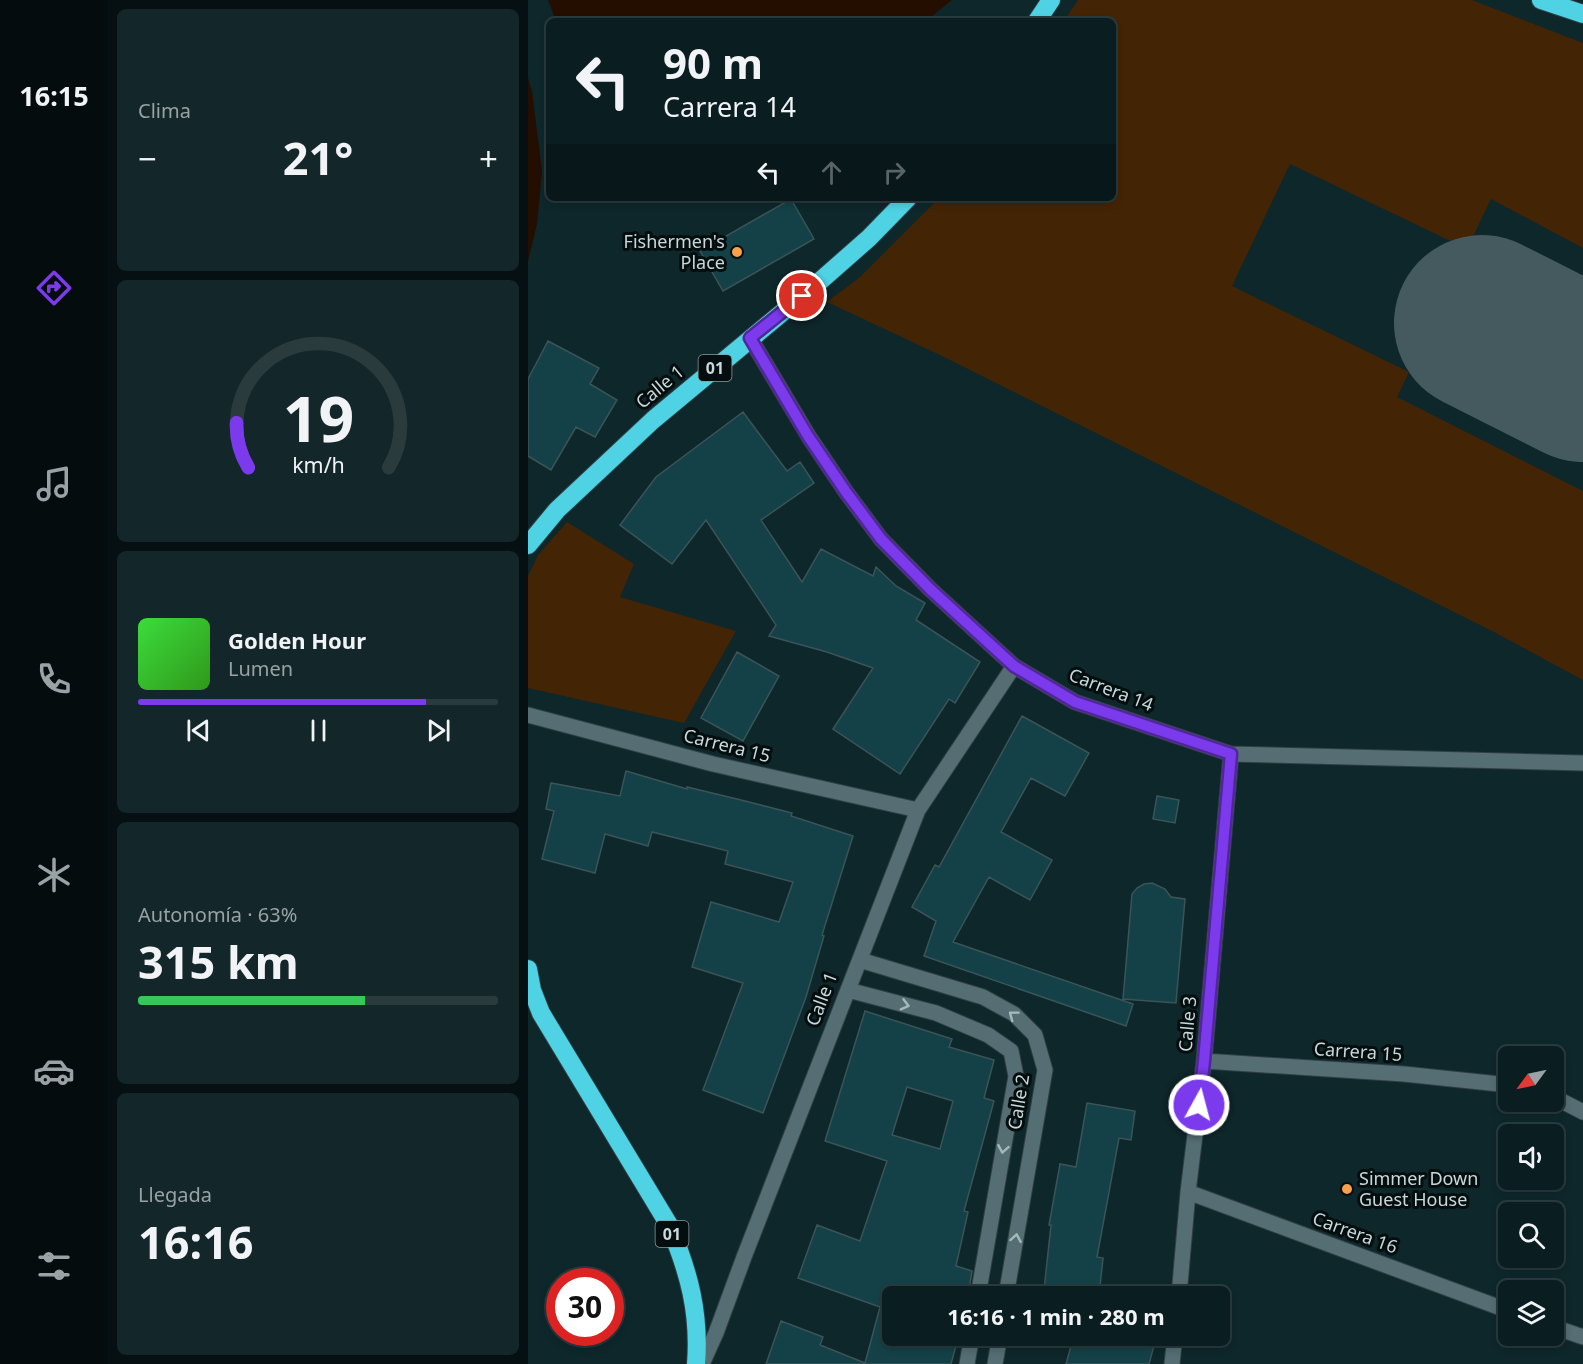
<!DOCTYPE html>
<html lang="es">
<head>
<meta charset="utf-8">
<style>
  :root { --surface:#0a1d20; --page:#132629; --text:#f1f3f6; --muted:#99a2a5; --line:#2a3b3e; --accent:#7c3aed }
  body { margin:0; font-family:"Noto Sans",sans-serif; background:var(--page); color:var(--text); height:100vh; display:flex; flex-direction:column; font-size:22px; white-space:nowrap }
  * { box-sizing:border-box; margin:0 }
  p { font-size:20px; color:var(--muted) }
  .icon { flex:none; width:33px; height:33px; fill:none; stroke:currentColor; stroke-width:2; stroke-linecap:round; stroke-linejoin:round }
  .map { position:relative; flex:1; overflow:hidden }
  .details { display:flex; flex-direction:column; gap:9px; padding:9px; background:#061012; width:420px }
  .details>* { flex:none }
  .top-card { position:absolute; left:18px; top:18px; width:570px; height:183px; border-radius:9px; box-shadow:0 3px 9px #0003,0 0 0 2px var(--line); background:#0a1d20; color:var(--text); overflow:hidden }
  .needle { width:39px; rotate:237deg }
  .buttons { position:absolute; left:970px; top:1046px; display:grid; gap:12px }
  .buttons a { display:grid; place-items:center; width:66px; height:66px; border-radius:9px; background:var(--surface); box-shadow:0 3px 9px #0003,0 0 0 2px var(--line); font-size:30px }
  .speed { position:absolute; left:18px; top:1268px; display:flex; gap:12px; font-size:30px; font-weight:700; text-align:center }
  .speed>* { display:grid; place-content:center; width:78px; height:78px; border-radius:50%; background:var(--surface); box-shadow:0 3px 9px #0003,0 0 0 2px var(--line); line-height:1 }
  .speed .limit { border:9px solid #d22; background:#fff; color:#111 }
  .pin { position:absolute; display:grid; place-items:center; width:51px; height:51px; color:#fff; margin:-26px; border:3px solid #fff; border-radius:50%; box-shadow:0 2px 6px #0007 }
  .me { position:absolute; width:66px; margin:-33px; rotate:7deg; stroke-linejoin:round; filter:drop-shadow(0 0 4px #0008) }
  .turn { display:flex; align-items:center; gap:21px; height:126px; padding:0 18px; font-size:27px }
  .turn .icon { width:78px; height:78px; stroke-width:2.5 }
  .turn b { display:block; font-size:42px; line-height:51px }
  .lanes { display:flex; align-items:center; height:57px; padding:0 18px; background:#0003; justify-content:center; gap:30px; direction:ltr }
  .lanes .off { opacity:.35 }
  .big { font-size:45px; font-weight:700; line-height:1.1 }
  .details .widget { flex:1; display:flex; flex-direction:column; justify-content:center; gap:9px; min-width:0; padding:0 21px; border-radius:9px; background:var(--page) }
  .details .dial { align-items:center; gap:0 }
  .dial svg { height:156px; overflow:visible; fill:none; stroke:var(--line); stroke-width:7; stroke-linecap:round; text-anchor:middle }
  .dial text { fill:var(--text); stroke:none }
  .song { display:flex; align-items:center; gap:18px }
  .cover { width:72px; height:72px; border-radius:9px; background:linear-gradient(135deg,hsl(120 70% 55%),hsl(110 70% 35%)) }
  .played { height:6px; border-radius:3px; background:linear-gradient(90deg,var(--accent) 80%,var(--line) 80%) }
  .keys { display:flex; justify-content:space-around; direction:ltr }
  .heat { display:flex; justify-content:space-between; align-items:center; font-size:33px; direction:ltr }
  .charge { height:9px; border-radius:4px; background:linear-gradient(90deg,#34c759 63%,var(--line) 0) }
  .trip { position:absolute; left:354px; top:1286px; width:348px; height:60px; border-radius:9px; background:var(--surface); box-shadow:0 3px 9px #0003,0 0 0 2px var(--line); font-weight:700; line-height:60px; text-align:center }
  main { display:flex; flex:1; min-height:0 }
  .menu { display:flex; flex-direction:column; width:108px; justify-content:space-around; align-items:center; background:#040c0d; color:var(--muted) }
  .menu .icon { width:42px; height:42px }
  .menu .selected { color:var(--accent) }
  .menu b { font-size:27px; color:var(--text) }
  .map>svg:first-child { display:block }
  .green { fill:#432405 }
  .water { fill:#230e00 }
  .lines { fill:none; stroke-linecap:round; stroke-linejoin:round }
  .runway { stroke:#445a5e; stroke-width:176 }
  .building { fill:#144147; stroke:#3a5458; stroke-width:1.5; fill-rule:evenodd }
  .minor-casing { stroke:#303f43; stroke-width:17 }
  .highway-casing { stroke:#303f43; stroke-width:20 }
  .minor { stroke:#546e73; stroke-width:15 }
  .highway { stroke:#4fd2e4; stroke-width:18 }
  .oneway { stroke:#a6b8bb }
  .route-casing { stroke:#51269a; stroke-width:15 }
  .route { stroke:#7c3aed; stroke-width:10 }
  .poi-dot { fill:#f9a04c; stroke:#050e0f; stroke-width:2 }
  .labels { text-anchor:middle; stroke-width:6; stroke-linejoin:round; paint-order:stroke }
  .shield { fill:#050e0f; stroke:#8e9b9d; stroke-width:1.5 }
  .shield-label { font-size:16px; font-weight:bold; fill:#c9d8da }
  .poi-label { font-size:18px; fill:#c9d8da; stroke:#050e0f; text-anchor:end }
  .street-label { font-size:18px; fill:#c9d8da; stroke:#050e0f }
</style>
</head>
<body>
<main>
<nav class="menu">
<b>16:15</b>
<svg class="icon selected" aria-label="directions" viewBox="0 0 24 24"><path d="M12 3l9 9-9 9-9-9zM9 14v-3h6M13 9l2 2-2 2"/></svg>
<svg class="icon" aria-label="music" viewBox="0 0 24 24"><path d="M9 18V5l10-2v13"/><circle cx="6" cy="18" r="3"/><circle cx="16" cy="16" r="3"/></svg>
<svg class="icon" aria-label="phone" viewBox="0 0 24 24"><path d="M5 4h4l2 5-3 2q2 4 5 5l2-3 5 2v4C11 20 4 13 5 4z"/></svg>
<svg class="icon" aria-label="climate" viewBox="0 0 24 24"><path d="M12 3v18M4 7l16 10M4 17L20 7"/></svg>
<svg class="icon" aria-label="car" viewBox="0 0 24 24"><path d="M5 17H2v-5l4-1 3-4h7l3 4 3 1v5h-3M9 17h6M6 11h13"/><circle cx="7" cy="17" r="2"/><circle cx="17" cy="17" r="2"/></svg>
<svg class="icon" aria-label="filters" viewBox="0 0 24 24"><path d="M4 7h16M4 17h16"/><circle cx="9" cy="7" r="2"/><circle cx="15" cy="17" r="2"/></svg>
</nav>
<section class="details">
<div class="widget"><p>Clima</p>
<div class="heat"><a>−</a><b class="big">21°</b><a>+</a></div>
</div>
<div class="widget dial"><svg viewBox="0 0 100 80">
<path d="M14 69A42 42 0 1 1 86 69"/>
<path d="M14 69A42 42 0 0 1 8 46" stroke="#7c3aed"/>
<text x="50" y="56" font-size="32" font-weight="700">19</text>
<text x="50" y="72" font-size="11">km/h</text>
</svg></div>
<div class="widget">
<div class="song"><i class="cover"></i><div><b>Golden Hour</b><p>Lumen</p></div></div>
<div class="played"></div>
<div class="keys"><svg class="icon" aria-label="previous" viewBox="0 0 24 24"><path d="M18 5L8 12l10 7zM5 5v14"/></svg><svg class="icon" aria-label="pause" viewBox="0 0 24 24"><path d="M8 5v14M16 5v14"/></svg><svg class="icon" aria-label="next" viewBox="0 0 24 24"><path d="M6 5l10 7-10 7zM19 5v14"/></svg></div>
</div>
<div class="widget"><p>Autonomía · 63%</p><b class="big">315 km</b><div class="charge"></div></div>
<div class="widget"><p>Llegada</p><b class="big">16:16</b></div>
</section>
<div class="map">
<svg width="1055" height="1364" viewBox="0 0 1055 1364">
  <rect width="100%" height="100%" fill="#0e272b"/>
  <!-- green -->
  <path class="green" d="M 550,0 L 944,0 L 1055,43 L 1055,248 L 963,199 L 939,249 L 762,164 L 704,286 L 881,372 L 869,397 L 1055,491 L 1055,680 L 966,632 L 412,355 L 299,302 L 332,277 L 411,198 L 585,198 L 585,21 L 536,21 Z
    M 39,522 L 106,564 L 92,597 L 208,631 L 156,723 L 0,688 L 0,576 L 10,555 Z"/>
  <!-- water -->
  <path class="water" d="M 20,0 L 424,0 L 398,21 L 28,21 Z
    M 0,78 L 4,91 L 14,171 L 9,224 L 0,261 Z"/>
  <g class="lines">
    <!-- runway -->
    <path class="runway" d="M 954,323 L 1055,374"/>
  </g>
  <!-- building -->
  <path class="building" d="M 263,199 L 286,239 L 195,291 L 172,251 Z
    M 20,341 L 71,368 L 62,384 L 89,400 L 67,437 L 48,427 L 23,470 L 0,456 L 0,379 Z
    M 215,412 L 259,471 L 272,462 L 286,483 L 233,520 L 274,582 L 293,549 L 345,576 L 348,567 L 368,586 L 397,603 L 388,620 L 452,662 L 427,703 L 421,699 L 372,774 L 305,729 L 345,668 L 299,652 L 241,636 L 248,625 L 178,520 L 144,564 L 92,525 L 128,477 Z
    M 209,652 L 251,676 L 215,741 L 173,718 Z
    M 494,716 L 561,753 L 537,796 L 503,778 L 473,832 L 524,860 L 502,900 L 461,877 L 425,942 L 605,1004 L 598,1026 L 396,956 L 408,921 L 384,907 L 407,865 L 411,867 Z
    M 98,771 L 159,789 L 159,787 L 213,800 L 264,813 L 263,816 L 325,836 L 294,935 L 296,936 L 278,997 L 235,1113 L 175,1090 L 215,983 L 164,967 L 183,902 L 251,922 L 265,882 L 197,864 L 200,851 L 124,832 L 120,846 L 77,834 L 67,873 L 14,859 L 26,811 L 18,809 L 23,783 L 92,796 Z
    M 629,796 L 651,800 L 647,823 L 625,819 Z
    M 624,883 L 637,889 L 643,897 L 657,899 L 648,1003 L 595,999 L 604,894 L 609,888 L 616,884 Z
    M 337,1011 L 424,1039 L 421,1047 L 466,1060 L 456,1098 L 466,1101 L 436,1211 L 440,1212 L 428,1266 L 444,1271 L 440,1296 L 364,1296 L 364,1335 L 431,1335 L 423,1364 L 238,1364 L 253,1321 L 295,1337 L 292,1345 L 337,1363 L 352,1307 L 270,1278 L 289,1225 L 332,1241 L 359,1161 L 297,1141 ZM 379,1087 L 425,1101 L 412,1149 L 364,1135 Z
    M 559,1103 L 607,1111 L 603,1140 L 591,1138 L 569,1257 L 575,1258 L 571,1296 L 516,1290 L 523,1225 L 521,1225 L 532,1164 L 548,1167 Z
    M 546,1335 L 629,1335 L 621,1364 L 538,1364 Z"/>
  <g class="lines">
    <defs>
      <path id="minor" d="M 222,338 L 281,437 L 318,492 L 353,539 L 402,589 L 486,666 L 547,702 L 703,754 L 1055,763
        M 0,715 L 185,764 L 390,810
        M 332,960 L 455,997 L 486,1014 L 507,1035 L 517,1070 L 478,1296
        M 320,990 L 408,1013 L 460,1035 L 483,1051 L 488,1076 L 450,1296
        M 676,1061 L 876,1074 L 981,1085
        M 1026,1097 L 1055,1112
        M 660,1192 L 981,1311
        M 651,1296 L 660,1192 L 676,1061 L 703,754
        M 1026,1327 L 1055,1337
        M 174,1364 L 188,1333 L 216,1257 L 390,810 L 486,666
        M 439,1364 L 444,1335
        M 467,1364 L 472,1335
        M 644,1364 L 647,1335"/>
      <path id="highway" d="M 1013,0 L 1055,14
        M 509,21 L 523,0
        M 0,545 L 29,510 L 125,420 L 291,282 L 341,238 L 380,198
        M 0,969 L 4,990 L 13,1013 L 141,1225 C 161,1272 172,1313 168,1364"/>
    </defs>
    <!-- minor casing -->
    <use href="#minor" class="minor-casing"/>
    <!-- highway casing -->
    <use href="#highway" class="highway-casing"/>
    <!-- minor -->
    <use href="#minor" class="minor"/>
    <!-- highway -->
    <use href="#highway" class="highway"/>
  </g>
  <!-- one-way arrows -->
  <defs><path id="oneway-chevron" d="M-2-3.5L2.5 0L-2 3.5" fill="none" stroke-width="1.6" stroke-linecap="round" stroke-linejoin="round" transform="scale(1.5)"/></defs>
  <g class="oneway">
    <use href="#oneway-chevron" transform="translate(377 1005) rotate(15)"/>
    <use href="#oneway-chevron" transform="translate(485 1015) rotate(-143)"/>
    <use href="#oneway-chevron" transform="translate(475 1149) rotate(100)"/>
    <use href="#oneway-chevron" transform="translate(488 1238) rotate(-80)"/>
  </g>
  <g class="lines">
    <defs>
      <path id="route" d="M 274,296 L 222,338 L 280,436 L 318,492 L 353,539 L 402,589 L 486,666 L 547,702 L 703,754 L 676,1061 L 671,1105"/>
    </defs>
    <!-- route casing -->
    <use href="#route" class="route-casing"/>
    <!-- route -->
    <use href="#route" class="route"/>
  </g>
  <!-- markers -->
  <g class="poi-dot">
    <circle cx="209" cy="252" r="6"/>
    <circle cx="819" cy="1189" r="6"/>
  </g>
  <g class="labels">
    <!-- shield labels -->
    <g class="shield">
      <rect x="170.5" y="355" width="33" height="26" rx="4.5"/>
      <rect x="127.5" y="1221" width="33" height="26" rx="4.5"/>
    </g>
    <g class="shield-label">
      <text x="187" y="374">01</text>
      <text x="144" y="1240">01</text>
    </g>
    <!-- poi labels -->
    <g class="poi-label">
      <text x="197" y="248">Fishermen's<tspan x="197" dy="21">Place</tspan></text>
      <text x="831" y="1185" text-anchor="start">Simmer Down<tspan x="831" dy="21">Guest House</tspan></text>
    </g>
    <!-- street labels -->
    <g class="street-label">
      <text transform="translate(132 387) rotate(-40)" y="6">Calle 1</text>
      <text transform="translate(583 690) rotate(21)" y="6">Carrera 14</text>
      <text transform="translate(199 746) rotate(14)" y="6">Carrera 15</text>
      <text transform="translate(294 999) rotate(-69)" y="6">Calle 1</text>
      <text transform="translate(660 1024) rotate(-85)" y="6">Calle 3</text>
      <text transform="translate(830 1052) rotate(4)" y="6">Carrera 15</text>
      <text transform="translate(491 1102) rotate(-81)" y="6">Calle 2</text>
      <text transform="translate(827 1233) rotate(20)" y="6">Carrera 16</text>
    </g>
  </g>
</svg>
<div class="buttons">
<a><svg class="needle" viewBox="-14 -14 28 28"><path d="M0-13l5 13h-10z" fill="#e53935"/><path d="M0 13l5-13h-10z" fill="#99a2a5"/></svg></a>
<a><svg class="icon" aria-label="sound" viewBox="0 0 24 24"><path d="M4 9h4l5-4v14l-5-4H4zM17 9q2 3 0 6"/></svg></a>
<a><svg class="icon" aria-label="search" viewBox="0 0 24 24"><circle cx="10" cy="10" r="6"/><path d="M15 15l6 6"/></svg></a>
<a><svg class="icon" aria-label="layers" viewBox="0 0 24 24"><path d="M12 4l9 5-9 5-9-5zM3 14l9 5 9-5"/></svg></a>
</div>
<div class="speed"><div class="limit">30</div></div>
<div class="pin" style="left:274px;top:296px;background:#d93025"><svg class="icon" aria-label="arrive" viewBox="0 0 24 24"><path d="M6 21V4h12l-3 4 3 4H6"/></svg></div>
<svg class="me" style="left:671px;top:1105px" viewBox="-20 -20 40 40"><circle r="17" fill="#7c3aed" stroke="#fff" stroke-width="3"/><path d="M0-11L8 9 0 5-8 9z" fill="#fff"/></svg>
<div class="trip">16:16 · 1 min · 280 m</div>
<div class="top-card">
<div class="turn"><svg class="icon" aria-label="left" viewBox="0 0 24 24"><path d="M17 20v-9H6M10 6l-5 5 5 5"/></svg><div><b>90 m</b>Carrera 14</div></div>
<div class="lanes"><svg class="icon" aria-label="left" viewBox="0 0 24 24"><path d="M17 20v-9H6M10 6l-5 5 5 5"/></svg><svg class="icon off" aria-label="ahead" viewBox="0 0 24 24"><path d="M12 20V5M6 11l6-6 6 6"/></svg><svg class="icon off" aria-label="right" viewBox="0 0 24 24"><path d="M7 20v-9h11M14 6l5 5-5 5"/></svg></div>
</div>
</div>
</main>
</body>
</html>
